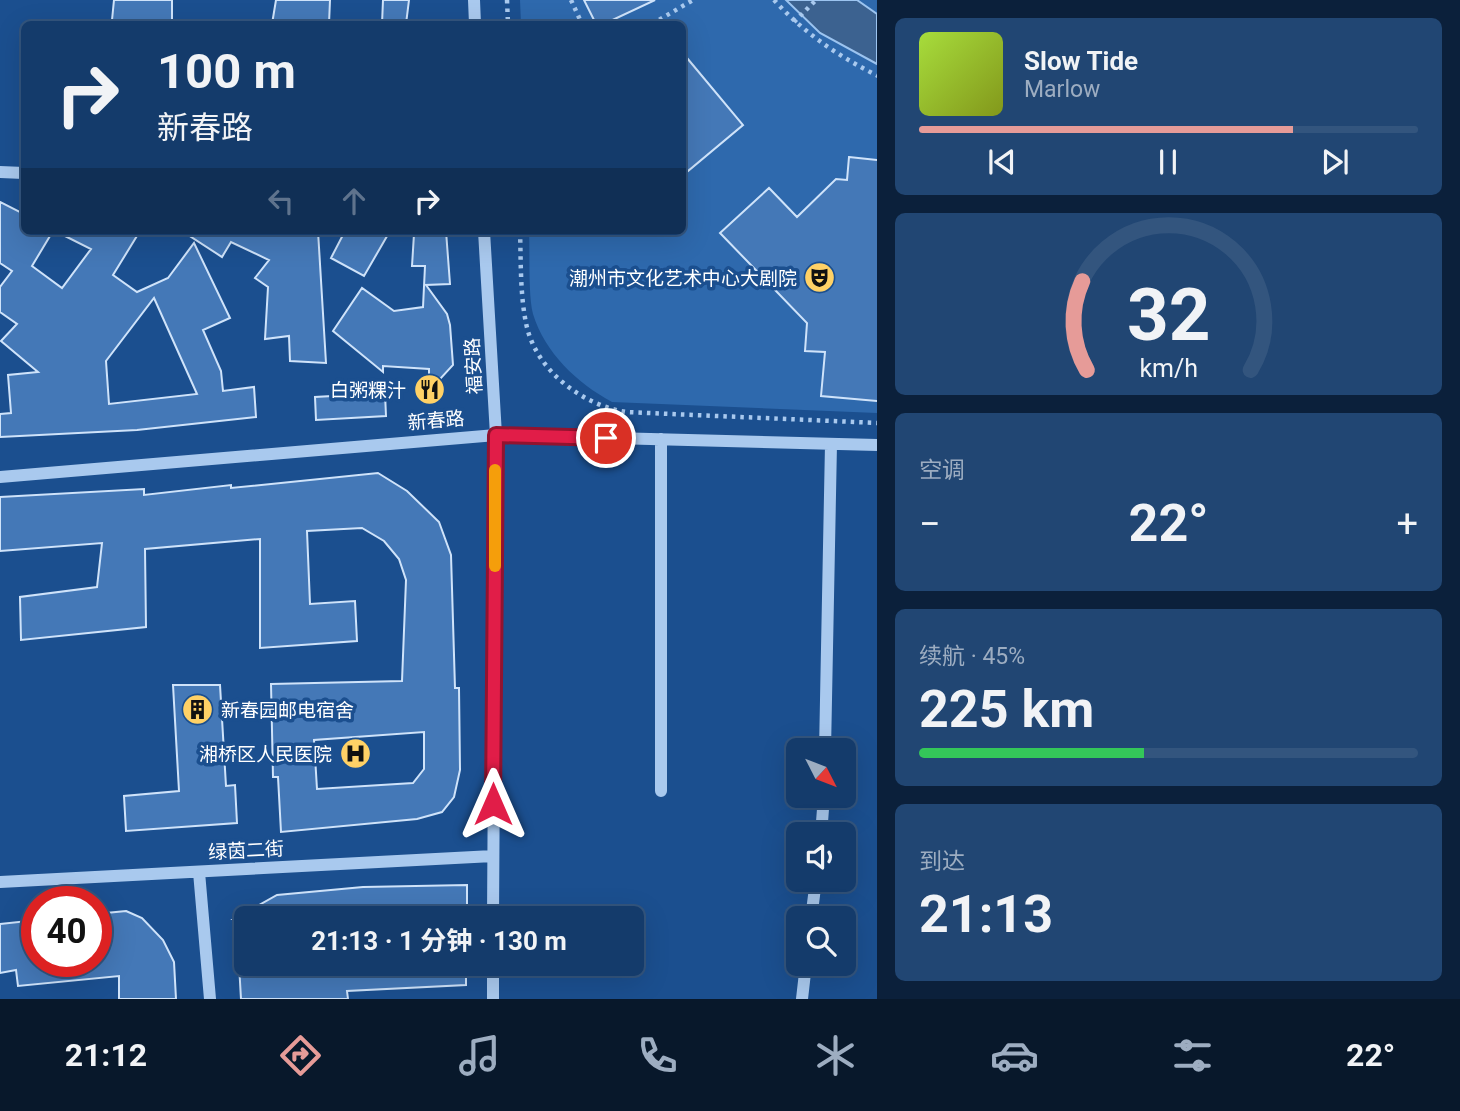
<!DOCTYPE html>
<html lang="zh">
<head>
<meta charset="utf-8">
<style>
  :root { --surface:#143b6b; --page:#214673; --text:#f1f3f6; --muted:#9dadc1; --line:#33557e; --accent:#e69b98 }
  body { margin:0; font-family:Roboto,"Noto Sans SC",sans-serif; background:var(--page); color:var(--text); height:100vh; display:flex; flex-direction:column; font-size:26px; white-space:nowrap }
  * { box-sizing:border-box; margin:0 }
  p { font-size:23px; color:var(--muted) }
  .icon { flex:none; width:38px; height:38px; fill:none; stroke:currentColor; stroke-width:2; stroke-linecap:round; stroke-linejoin:round }
  .map { position:relative; flex:1; overflow:hidden }
  .panel { display:flex; flex-direction:column; gap:18px; padding:18px; background:#0b203b; width:583px }
  .panel>* { flex:none }
  .banner { position:absolute; left:21px; top:21px; width:665px; height:214px; border-radius:10px; box-shadow:0 7px 28px #0002,0 0 0 2px var(--line); background:#143b6b; color:var(--text); overflow:hidden }
  .needle { width:46px; rotate:132deg }
  .fabs { position:absolute; left:786px; top:738px; display:grid; gap:14px }
  .fabs a { display:grid; place-items:center; width:70px; height:70px; border-radius:10px; background:var(--surface); box-shadow:0 7px 28px #0002,0 0 0 2px var(--line); font-size:35px }
  .speed { position:absolute; left:21px; top:886px; display:flex; gap:14px; font-size:35px; font-weight:700; text-align:center }
  .speed>* { display:grid; place-content:center; width:91px; height:91px; border-radius:50%; background:var(--surface); box-shadow:0 7px 28px #0002,0 0 0 2px var(--line); line-height:1 }
  .speed .limit { border:10px solid #d22; background:#fff; color:#111 }
  .pin { position:absolute; display:grid; place-items:center; width:60px; height:60px; color:#fff; margin:-30px; border:4px solid #fff; border-radius:50%; box-shadow:0 2px 7px #0007 }
  .me { position:absolute; width:77px; margin:-38px; rotate:0deg; stroke-linejoin:round; filter:drop-shadow(0 0 5px #0008) }
  .turn { display:flex; align-items:center; gap:24px; height:147px; padding:0 21px; font-size:32px }
  .turn .icon { width:91px; height:91px; stroke-width:2.5 }
  .turn b { display:block; font-size:49px; line-height:60px }
  .lanes { display:flex; align-items:center; height:66px; padding:0 21px; background:#0003; justify-content:center; gap:35px; direction:ltr }
  .lanes .off { opacity:.35 }
  .big { font-size:52px; font-weight:700; line-height:1.1 }
  .panel .widget { flex:1; display:flex; flex-direction:column; justify-content:center; gap:10px; min-width:0; padding:0 24px; border-radius:10px; background:var(--page) }
  .panel .dial { align-items:center; gap:0 }
  .dial svg { height:182px; overflow:visible; fill:none; stroke:var(--line); stroke-width:7; stroke-linecap:round; text-anchor:middle }
  .dial text { fill:var(--text); stroke:none }
  .song { display:flex; align-items:center; gap:21px }
  .cover { width:84px; height:84px; border-radius:10px; background:linear-gradient(135deg,hsl(80 70% 55%),hsl(70 70% 35%)) }
  .played { height:7px; border-radius:4px; background:linear-gradient(90deg,var(--accent) 75%,var(--line) 75%) }
  .keys { display:flex; justify-content:space-around; direction:ltr }
  .heat { display:flex; justify-content:space-between; align-items:center; font-size:38px; direction:ltr }
  .charge { height:10px; border-radius:5px; background:linear-gradient(90deg,#34c759 45%,var(--line) 0) }
  .trip { position:absolute; left:234px; top:906px; width:410px; height:70px; border-radius:10px; background:var(--surface); box-shadow:0 7px 28px #0002,0 0 0 2px var(--line); font-weight:700; line-height:70px; text-align:center }
  .tabs { display:flex; height:112px; justify-content:space-around; align-items:center; background:#08182b; color:var(--muted) }
  .tabs .icon { width:49px; height:49px }
  .tabs .on { color:var(--accent) }
  .tabs b { font-size:32px; color:var(--text) }
  main { display:flex; flex:1; min-height:0 }
  .map>svg:first-child { display:block }
  .green { fill:#2e69ad }
  .water { fill:#3c6290; stroke:#9cc4f0; stroke-width:2 }
  .building { fill:#4478b7; stroke:#cfe3fa; stroke-width:2; fill-rule:evenodd }
  .lines { fill:none; stroke-linecap:round; stroke-linejoin:round }
  .path { stroke:#a9c9ee; stroke-width:4.5; stroke-dasharray:3.5 5; stroke-linecap:butt }
  .minor { stroke:#a9c9ee; stroke-width:12 }
  .route-casing { stroke:#92132f; stroke-width:18 }
  .route { stroke:#e11d48; stroke-width:12 }
  .slow { stroke:#f59e0b; stroke-width:12 }
  .labels { text-anchor:middle; stroke-width:7; stroke-linejoin:round; paint-order:stroke }
  .poi-label { font-size:19px; fill:#fff; stroke:#1b4f8f; text-anchor:end }
  .street-label { font-size:19px; fill:#fff; stroke:#1b4f8f }
</style>
</head>
<body>
<main>
<div class="map">
<svg width="878" height="999" viewBox="0 0 878 999">
  <rect width="100%" height="100%" fill="#1b4f8f"/>
  <!-- green -->
  <path class="green" d="M 520,0 L 877,0 L 877,413 L 612,402 C 577,383 545,353 533,314 C 528,295 530,252 529,231 L 682,231 L 682,24 L 521,24 Z"/>
  <!-- water -->
  <path class="water" d="M 786,0 L 857,0 L 877,14 L 877,64 L 820,33 Z"/>
  <!-- building -->
  <path class="building" d="M 114,0 L 172,0 L 172,24 L 148,24 L 112,20 Z
    M 276,0 L 330,0 L 329,24 L 272,24 Z
    M 383,0 L 409,0 L 406,24 L 382,24 Z
    M 584,0 L 655,0 L 604,24 L 596,24 Z
    M 682,52 L 743,125 L 682,176 Z
    M 849,157 L 878,160 L 878,401 L 821,396 L 825,352 L 805,351 L 807,323 L 720,233 L 769,188 L 797,217 L 836,179 L 847,180 Z
    M 0,202 L 24,214 L 24,231 L 53,231 L 32,266 L 62,288 L 91,249 L 55,231 L 140,231 L 113,275 L 137,292 L 168,278 L 194,243 L 230,318 L 203,330 L 221,371 L 223,391 L 254,387 L 256,417 L 137,430 L 0,437 L 0,414 L 11,413 L 8,375 L 38,372 L 1,341 L 17,324 L 0,312 L 0,287 L 12,271 L 0,263 ZM 154,298 L 197,394 L 109,404 L 106,361 Z
    M 182,231 L 318,231 L 326,363 L 290,361 L 289,336 L 265,339 L 268,287 L 255,278 L 269,260 L 231,242 L 222,257 Z
    M 345,231 L 390,231 L 364,276 L 331,258 Z
    M 427,231 L 446,231 L 450,284 L 426,285 L 447,314 L 450,325 L 453,365 L 429,391 L 429,369 L 383,366 L 383,372 L 333,331 L 362,288 L 394,311 L 423,307 L 425,266 L 412,266 L 414,234 L 428,233 Z
    M 385,393 L 386,416 L 316,420 L 315,397 Z
    M 378,473 L 407,491 L 439,522 L 451,555 L 455,688 L 459,688 L 460,770 L 454,797 L 442,812 L 417,819 L 281,832 L 278,777 L 273,777 L 271,684 L 402,681 L 406,580 L 399,559 L 384,541 L 362,528 L 307,531 L 310,604 L 355,601 L 357,641 L 260,648 L 260,539 L 145,549 L 146,627 L 21,640 L 20,597 L 97,587 L 102,543 L 0,551 L 0,497 L 144,489 L 144,495 L 231,485 L 231,488 ZM 424,732 L 424,769 L 413,783 L 317,789 L 314,740 Z
    M 173,685 L 220,685 L 226,786 L 235,785 L 237,823 L 126,831 L 124,796 L 179,791 Z
    M 467,885 L 467,919 L 234,919 L 277,895 L 363,887 Z
    M 126,911 L 142,918 L 163,940 L 174,962 L 176,999 L 119,999 L 119,976 L 18,986 L 16,970 L 0,973 L 0,924 L 37,920 L 37,961 L 96,961 L 96,914 Z
    M 239,964 L 466,964 L 466,985 L 347,991 L 348,999 L 241,999 Z"/>
  <g class="lines">
    <!-- path -->
    <path class="path" d="M 507,0 L 508,24
      M 571,0 L 582,24
      M 774,0 C 804,33 838,56 878,76
      M 794,22 L 816,0
      M 652,24 L 693,0
      M 520,231 C 521,261 520,294 526,323 C 535,370 582,405 626,412 L 878,423"/>
    <!-- minor -->
    <path class="minor" d="M 474,0 L 475,24
      M 0,172 L 24,173
      M 484,231 L 496,435 L 493,919
      M 661,439 L 661,791
      M 0,477 L 496,435 L 878,445
      M 825,751 L 831,444
      M 821,835 L 824,796
      M 199,872 L 210,999
      M 0,882 L 493,856
      M 811,919 L 816,880
      M 493,999 L 493,964
      M 802,999 L 806,964"/>
  </g>
  <g class="lines">
    <defs>
      <path id="route" d="M 493,804 L 496,435 L 606,438"/>
    </defs>
    <!-- route casing -->
    <use href="#route" class="route-casing"/>
    <!-- route -->
    <use href="#route" class="route"/>
    <!-- slow -->
    <path class="slow" d="M 495,566 L 495,470"/>
  </g>
  <!-- icons -->
  <defs>
    <symbol id="theatre-disc" viewBox="-11 -11 22 22"><circle r="9.5" fill="#ffd166" stroke="#1b4f8f"/><path d="M-5-5.5Q0-4 5-5.5V0Q5 5 0 6Q-5 5-5 0ZM-3.3-2.5H-1v1.5H-3.3ZM1-2.5H3.3v1.5H1ZM-2.8 1Q0 5.5 2.8 1Z" fill="#111"/></symbol>
    <symbol id="restaurant-disc" viewBox="-11 -11 22 22"><circle r="9.5" fill="#ffd166" stroke="#1b4f8f"/><path d="M-5-6h1v4h1v-4h1v4h1v-4h1v5L-1.5 .5V6h-2V.5L-5-1ZM5-6V6H3V1.5H1.5Q1.5-4 5-6Z" fill="#111"/></symbol>
    <symbol id="building-disc" viewBox="-11 -11 22 22"><circle r="9.5" fill="#ffd166" stroke="#1b4f8f"/><path d="M-4-6H4V6H1V3H-1V6H-4ZM-2.5-4.3h1.7v1.8h-1.7ZM.8-4.3h1.7v1.8H.8ZM-2.5-1h1.7V.8h-1.7ZM.8-1h1.7V.8H.8Z" fill="#111"/></symbol>
    <symbol id="hospital-disc" viewBox="-11 -11 22 22"><circle r="9.5" fill="#ffd166" stroke="#1b4f8f"/><path d="M-5-5h3v3.5h4V-5h3V5h-3V1.5h-4V5h-3Z" fill="#111"/></symbol>
  </defs>
  <g fill-rule="evenodd">
    <use href="#theatre-disc" x="802" y="260" width="35" height="35"/>
    <use href="#restaurant-disc" x="412" y="372" width="35" height="35"/>
    <use href="#building-disc" x="180" y="692" width="35" height="35"/>
    <use href="#hospital-disc" x="338" y="736" width="35" height="35"/>
  </g>
  <g class="labels">
    <!-- poi labels -->
    <g class="poi-label">
      <text x="797" y="285">潮州市文化艺术中心大剧院</text>
      <text x="406" y="397">白粥粿汁</text>
      <text x="221" y="717" text-anchor="start">新春园邮电宿舍</text>
      <text x="332" y="761">湘桥区人民医院</text>
    </g>
    <!-- street labels -->
    <g class="street-label">
      <text transform="translate(473 366) rotate(-93)" y="7">福安路</text>
      <text transform="translate(436 420) rotate(-5)" y="7">新春路</text>
      <text transform="translate(246 850) rotate(-3)" y="7">绿茵二街</text>
    </g>
  </g>
</svg>
<div class="fabs">
<a><svg class="needle" viewBox="-14 -14 28 28"><path d="M0-13l5 13h-10z" fill="#e53935"/><path d="M0 13l5-13h-10z" fill="#9dadc1"/></svg></a>
<a><svg class="icon" aria-label="sound" viewBox="0 0 24 24"><path d="M4 9h4l5-4v14l-5-4H4zM17 9q2 3 0 6"/></svg></a>
<a><svg class="icon" aria-label="search" viewBox="0 0 24 24"><circle cx="10" cy="10" r="6"/><path d="M15 15l6 6"/></svg></a>
</div>
<div class="speed"><div class="limit">40</div></div>
<div class="pin" style="left:606px;top:438px;background:#d93025"><svg class="icon" aria-label="arrive" viewBox="0 0 24 24"><path d="M6 21V4h12l-3 4 3 4H6"/></svg></div>
<svg class="me" style="left:493px;top:804px" viewBox="-20 -20 40 40"><path d="M0-17L14 15 0 8-14 15z" fill="#e11d48" stroke="#fff" stroke-width="4"/></svg>
<div class="trip">21:13 · 1 分钟 · 130 m</div>
<div class="banner">
<div class="turn"><svg class="icon" aria-label="right" viewBox="0 0 24 24"><path d="M7 20v-9h11M14 6l5 5-5 5"/></svg><div><b>100 m</b>新春路</div></div>
<div class="lanes"><svg class="icon off" aria-label="left" viewBox="0 0 24 24"><path d="M17 20v-9H6M10 6l-5 5 5 5"/></svg><svg class="icon off" aria-label="ahead" viewBox="0 0 24 24"><path d="M12 20V5M6 11l6-6 6 6"/></svg><svg class="icon" aria-label="right" viewBox="0 0 24 24"><path d="M7 20v-9h11M14 6l5 5-5 5"/></svg></div>
</div>
</div>
<section class="panel">
<div class="widget">
<div class="song"><i class="cover"></i><div><b>Slow Tide</b><p>Marlow</p></div></div>
<div class="played"></div>
<div class="keys"><svg class="icon" aria-label="previous" viewBox="0 0 24 24"><path d="M18 5L8 12l10 7zM5 5v14"/></svg><svg class="icon" aria-label="pause" viewBox="0 0 24 24"><path d="M8 5v14M16 5v14"/></svg><svg class="icon" aria-label="next" viewBox="0 0 24 24"><path d="M6 5l10 7-10 7zM19 5v14"/></svg></div>
</div>
<div class="widget dial"><svg viewBox="0 0 100 80">
<path d="M14 69A42 42 0 1 1 86 69"/>
<path d="M14 69A42 42 0 0 1 12 30" stroke="#e69b98"/>
<text x="50" y="56" font-size="32" font-weight="700">32</text>
<text x="50" y="72" font-size="11">km/h</text>
</svg></div>
<div class="widget"><p>空调</p>
<div class="heat"><a>−</a><b class="big">22°</b><a>+</a></div>
</div>
<div class="widget"><p>续航 · 45%</p><b class="big">225 km</b><div class="charge"></div></div>
<div class="widget"><p>到达</p><b class="big">21:13</b></div>
</section>
</main>
<nav class="tabs">
<b>21:12</b>
<svg class="icon on" aria-label="directions" viewBox="0 0 24 24"><path d="M12 3l9 9-9 9-9-9zM9 14v-3h6M13 9l2 2-2 2"/></svg>
<svg class="icon" aria-label="music" viewBox="0 0 24 24"><path d="M9 18V5l10-2v13"/><circle cx="6" cy="18" r="3"/><circle cx="16" cy="16" r="3"/></svg>
<svg class="icon" aria-label="phone" viewBox="0 0 24 24"><path d="M5 4h4l2 5-3 2q2 4 5 5l2-3 5 2v4C11 20 4 13 5 4z"/></svg>
<svg class="icon" aria-label="climate" viewBox="0 0 24 24"><path d="M12 3v18M4 7l16 10M4 17L20 7"/></svg>
<svg class="icon" aria-label="car" viewBox="0 0 24 24"><path d="M5 17H2v-5l4-1 3-4h7l3 4 3 1v5h-3M9 17h6M6 11h13"/><circle cx="7" cy="17" r="2"/><circle cx="17" cy="17" r="2"/></svg>
<svg class="icon" aria-label="filters" viewBox="0 0 24 24"><path d="M4 7h16M4 17h16"/><circle cx="9" cy="7" r="2"/><circle cx="15" cy="17" r="2"/></svg>
<b>22°</b>
</nav>
</body>
</html>
